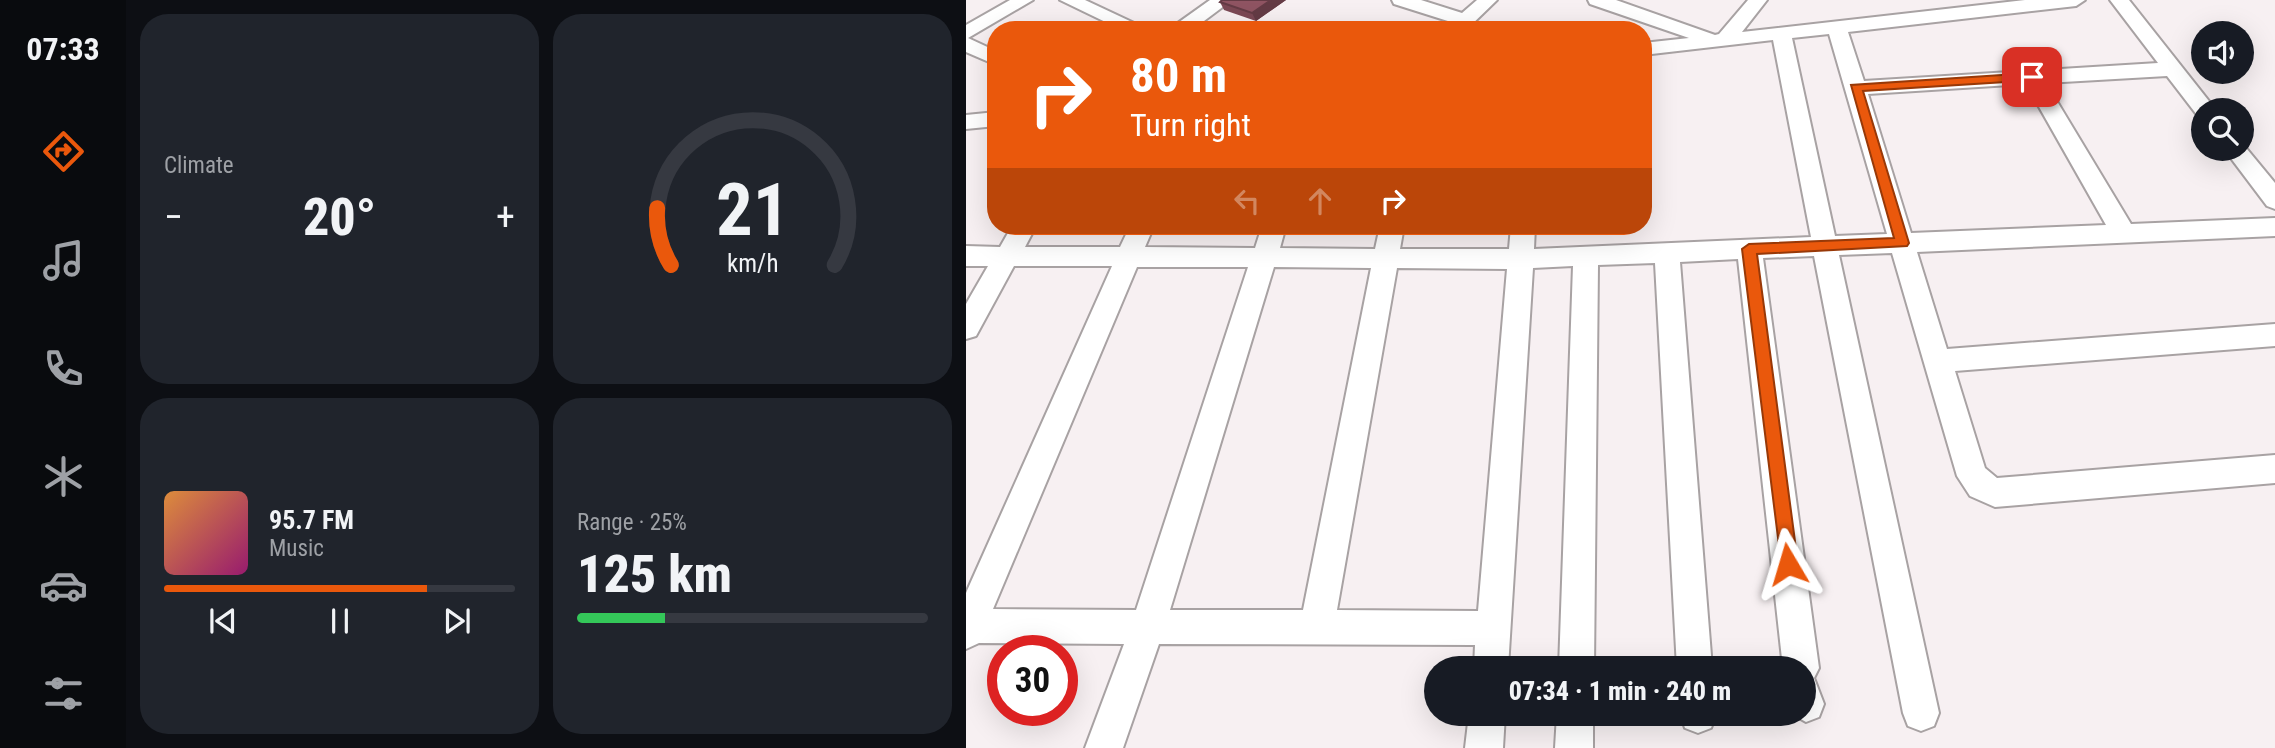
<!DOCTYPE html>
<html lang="en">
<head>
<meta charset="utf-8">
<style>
  :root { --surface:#171b24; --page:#20242c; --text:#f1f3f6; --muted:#9ea1a6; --line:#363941; --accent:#ea580c }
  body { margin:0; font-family:"Roboto Condensed",sans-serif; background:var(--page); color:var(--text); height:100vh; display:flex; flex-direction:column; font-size:26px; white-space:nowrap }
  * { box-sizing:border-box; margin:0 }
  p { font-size:23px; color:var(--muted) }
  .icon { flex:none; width:38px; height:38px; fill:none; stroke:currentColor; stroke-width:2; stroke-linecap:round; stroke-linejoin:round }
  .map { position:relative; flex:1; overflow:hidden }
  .sheet { display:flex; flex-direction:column; gap:14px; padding:14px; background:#0d0f14; width:840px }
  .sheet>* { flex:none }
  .top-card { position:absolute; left:21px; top:21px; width:665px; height:214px; border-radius:28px; box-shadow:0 7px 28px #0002; background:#ea580c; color:#fff; overflow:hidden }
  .buttons { position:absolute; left:1225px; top:21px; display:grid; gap:14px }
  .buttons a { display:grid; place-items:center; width:63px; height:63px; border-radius:50%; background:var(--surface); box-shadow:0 7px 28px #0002; font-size:35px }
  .speed { position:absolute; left:21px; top:635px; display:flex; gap:14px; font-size:35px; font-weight:700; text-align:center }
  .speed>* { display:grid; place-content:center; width:91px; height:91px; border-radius:50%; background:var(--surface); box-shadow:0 7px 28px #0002; line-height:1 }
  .speed .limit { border:10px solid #d22; background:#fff; color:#111 }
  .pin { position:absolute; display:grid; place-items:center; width:60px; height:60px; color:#fff; margin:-30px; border-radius:14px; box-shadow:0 4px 10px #0006 }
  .me { position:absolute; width:77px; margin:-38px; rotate:353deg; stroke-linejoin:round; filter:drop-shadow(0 0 5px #0008) }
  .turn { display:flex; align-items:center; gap:24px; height:147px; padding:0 28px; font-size:32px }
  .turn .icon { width:91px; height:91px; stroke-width:2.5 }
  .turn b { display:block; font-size:49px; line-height:60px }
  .lanes { display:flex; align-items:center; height:66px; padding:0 28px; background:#0003; justify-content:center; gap:35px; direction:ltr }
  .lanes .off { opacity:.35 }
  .big { font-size:52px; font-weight:800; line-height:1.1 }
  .sheet .card { flex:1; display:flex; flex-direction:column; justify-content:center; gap:10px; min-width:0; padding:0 24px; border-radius:28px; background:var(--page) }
  .sheet .dial { align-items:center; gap:0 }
  .dial svg { height:182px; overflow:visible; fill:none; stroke:var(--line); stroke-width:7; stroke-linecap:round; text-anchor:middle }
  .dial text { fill:var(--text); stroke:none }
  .song { display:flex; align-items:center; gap:21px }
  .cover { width:84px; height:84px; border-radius:10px; background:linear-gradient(135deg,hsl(30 70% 55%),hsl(320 70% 35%)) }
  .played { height:7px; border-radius:4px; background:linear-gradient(90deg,var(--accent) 75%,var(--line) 75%) }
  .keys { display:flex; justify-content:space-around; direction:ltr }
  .heat { display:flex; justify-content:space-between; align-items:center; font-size:38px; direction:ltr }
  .charge { height:10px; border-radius:5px; background:linear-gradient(90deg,#34c759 25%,var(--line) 0) }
  .sheet .tiles { flex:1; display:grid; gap:14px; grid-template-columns:repeat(2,1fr) }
  .trip { position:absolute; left:458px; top:656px; width:392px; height:70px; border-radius:35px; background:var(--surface); box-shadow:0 7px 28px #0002; font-weight:800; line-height:70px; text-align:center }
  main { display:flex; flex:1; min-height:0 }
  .tab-bar { display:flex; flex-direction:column; width:126px; justify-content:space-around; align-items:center; background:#090b0e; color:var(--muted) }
  .tab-bar .icon { width:49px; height:49px }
  .tab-bar .selected { color:var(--accent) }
  .tab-bar b { font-size:32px; color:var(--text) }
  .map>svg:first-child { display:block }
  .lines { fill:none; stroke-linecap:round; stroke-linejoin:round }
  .minor-casing { stroke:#a8a2a3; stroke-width:4 }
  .minor { fill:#fff; fill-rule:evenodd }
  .wall { fill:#7b4854 }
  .shaded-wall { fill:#643b45 }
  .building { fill:#8f5462; stroke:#643b45; stroke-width:2 }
  .route { fill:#ea580c; stroke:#983908; stroke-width:2 }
</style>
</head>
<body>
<main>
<nav class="tab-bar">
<b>07:33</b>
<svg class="icon selected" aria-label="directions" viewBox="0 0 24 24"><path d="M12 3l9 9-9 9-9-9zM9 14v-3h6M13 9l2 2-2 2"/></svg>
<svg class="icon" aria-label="music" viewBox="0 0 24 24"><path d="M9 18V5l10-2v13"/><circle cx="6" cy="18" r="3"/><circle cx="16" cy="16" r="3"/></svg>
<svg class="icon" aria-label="phone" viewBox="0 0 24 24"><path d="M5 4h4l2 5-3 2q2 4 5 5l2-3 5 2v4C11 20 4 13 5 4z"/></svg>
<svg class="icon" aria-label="climate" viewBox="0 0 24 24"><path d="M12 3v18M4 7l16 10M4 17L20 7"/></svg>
<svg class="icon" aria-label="car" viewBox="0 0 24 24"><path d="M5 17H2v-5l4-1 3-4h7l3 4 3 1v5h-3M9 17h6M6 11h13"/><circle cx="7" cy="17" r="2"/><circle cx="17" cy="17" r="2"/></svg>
<svg class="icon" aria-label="filters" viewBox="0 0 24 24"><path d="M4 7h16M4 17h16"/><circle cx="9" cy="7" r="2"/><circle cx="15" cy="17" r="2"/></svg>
</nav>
<section class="sheet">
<div class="tiles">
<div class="card"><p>Climate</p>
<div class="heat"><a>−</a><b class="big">20°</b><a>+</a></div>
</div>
<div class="card dial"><svg viewBox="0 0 100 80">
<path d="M14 69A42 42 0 1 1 86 69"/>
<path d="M14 69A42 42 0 0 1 8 44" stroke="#ea580c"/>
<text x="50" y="56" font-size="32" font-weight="700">21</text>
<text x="50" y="72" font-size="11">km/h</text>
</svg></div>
<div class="card">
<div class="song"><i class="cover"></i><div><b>95.7 FM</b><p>Music</p></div></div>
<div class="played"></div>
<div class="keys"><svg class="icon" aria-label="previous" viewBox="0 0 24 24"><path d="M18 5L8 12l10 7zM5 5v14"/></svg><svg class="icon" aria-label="pause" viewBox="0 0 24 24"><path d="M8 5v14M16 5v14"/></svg><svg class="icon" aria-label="next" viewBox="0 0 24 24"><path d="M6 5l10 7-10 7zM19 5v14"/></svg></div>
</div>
<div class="card"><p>Range · 25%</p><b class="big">125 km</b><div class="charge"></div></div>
</div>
</section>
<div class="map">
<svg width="1309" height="748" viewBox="0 0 1309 748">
  <rect width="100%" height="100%" fill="#f7f0f2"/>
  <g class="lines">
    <defs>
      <path id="minor" d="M 44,0 L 67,0 L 2,38 L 30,51 L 30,65 L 0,52 L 0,25 Z
        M 94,0 L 119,0 L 183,30 L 156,30 Z
        M 244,0 L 266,0 L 226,30 L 202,30 Z
        M 426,0 L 455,0 L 496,13 L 511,0 L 531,0 L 500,30 L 478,30 L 485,22 L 428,4 Z
        M 622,0 L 650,0 L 749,35 L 753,34 L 782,0 L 801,0 L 776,32 L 1059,0 L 1119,0 L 1110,6 L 882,32 L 898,81 L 1192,63 L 1144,0 L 1163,0 L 1250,110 L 1237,110 L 1237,117 L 1231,115 L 1201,76 L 1080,83 L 1165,224 L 1309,218 L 1309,236 L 951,252 L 981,349 L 1309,324 L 1309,346 L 989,371 L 1019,468 L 1031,478 L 1309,455 L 1309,483 L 1029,507 L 1004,496 L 991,476 L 926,253 L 873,255 L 973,713 L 968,726 L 955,731 L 942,726 L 937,713 L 848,256 L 797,258 L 853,668 L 848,678 L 858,704 L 853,717 L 840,722 L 826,714 L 838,714 L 838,668 L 817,668 L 772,259 L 714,262 L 746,668 L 711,668 L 689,263 L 632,265 L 628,668 L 593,668 L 607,266 L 567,268 L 542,668 L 508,668 L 509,645 L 193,644 L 157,748 L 119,748 L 158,644 L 13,643 L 0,649 L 0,593 L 146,266 L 48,266 L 10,336 L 0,339 L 0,304 L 22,266 L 0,266 L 0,246 L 34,247 L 46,226 L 70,226 L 59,247 L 154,247 L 164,226 L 188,226 L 179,247 L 289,248 L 296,226 L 320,226 L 314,248 L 409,249 L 414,226 L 438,226 L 434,249 L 543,249 L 545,226 L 569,226 L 568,249 L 845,237 L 807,40 L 677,55 L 677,43 L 723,38 L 624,4 ZM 863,34 L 921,234 L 869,236 L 826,38 ZM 1060,84 L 1140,225 L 945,233 L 902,94 ZM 171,267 L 282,267 L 170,610 L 27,609 ZM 308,267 L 405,268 L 337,610 L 204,610 ZM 431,268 L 541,269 L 512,611 L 371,610 Z
        M 30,112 L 30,126 L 0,129 L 0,115 Z
        M 1276,143 L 1309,183 L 1309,209 L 1301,206 L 1258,149 L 1276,149 Z
        M 503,714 L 539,714 L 537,748 L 499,748 Z
        M 591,714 L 627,714 L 627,748 L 589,748 Z
        M 714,714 L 750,714 L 750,715 L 745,728 L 732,733 L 719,728 Z"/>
    </defs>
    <!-- minor casing -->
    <use href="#minor" class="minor-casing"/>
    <!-- minor -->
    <use href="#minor" class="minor"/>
  </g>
  <!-- wall -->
  <path class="wall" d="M 320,0 L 290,21 L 258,10 L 254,2 Z"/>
  <!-- shaded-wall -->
  <path class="shaded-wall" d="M 305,0 L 320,0 L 290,21 L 286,13 Z"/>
  <!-- building -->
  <path class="building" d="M 256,0 L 305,0 L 286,13 L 254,2 Z"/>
  <!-- route -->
  <path class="route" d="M 1066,73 L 1072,77 L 1070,80 L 897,91 L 943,243 L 941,246 L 791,254 L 832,564 L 829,570 L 822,573 L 816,570 L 776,249 L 783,244 L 928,238 L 885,85 Z"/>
</svg>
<div class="buttons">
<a><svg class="icon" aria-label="sound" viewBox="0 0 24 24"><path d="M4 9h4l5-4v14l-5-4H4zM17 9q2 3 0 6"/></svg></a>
<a><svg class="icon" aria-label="search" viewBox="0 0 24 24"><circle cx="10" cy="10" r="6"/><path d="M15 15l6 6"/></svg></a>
</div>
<div class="speed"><div class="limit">30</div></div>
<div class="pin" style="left:1066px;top:77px;background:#d93025"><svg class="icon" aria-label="arrive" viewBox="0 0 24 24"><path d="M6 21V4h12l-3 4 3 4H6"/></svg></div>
<svg class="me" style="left:822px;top:564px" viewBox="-20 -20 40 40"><path d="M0-17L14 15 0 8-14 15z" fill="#ea580c" stroke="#fff" stroke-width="4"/></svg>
<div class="trip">07:34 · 1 min · 240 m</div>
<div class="top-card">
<div class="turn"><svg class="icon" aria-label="right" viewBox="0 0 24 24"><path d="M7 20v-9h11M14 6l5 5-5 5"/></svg><div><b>80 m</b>Turn right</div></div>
<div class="lanes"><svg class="icon off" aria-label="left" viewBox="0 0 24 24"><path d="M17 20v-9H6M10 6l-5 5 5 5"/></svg><svg class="icon off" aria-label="ahead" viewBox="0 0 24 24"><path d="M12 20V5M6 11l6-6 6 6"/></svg><svg class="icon" aria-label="right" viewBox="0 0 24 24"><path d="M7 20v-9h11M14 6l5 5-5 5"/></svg></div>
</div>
</div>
</main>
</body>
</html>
